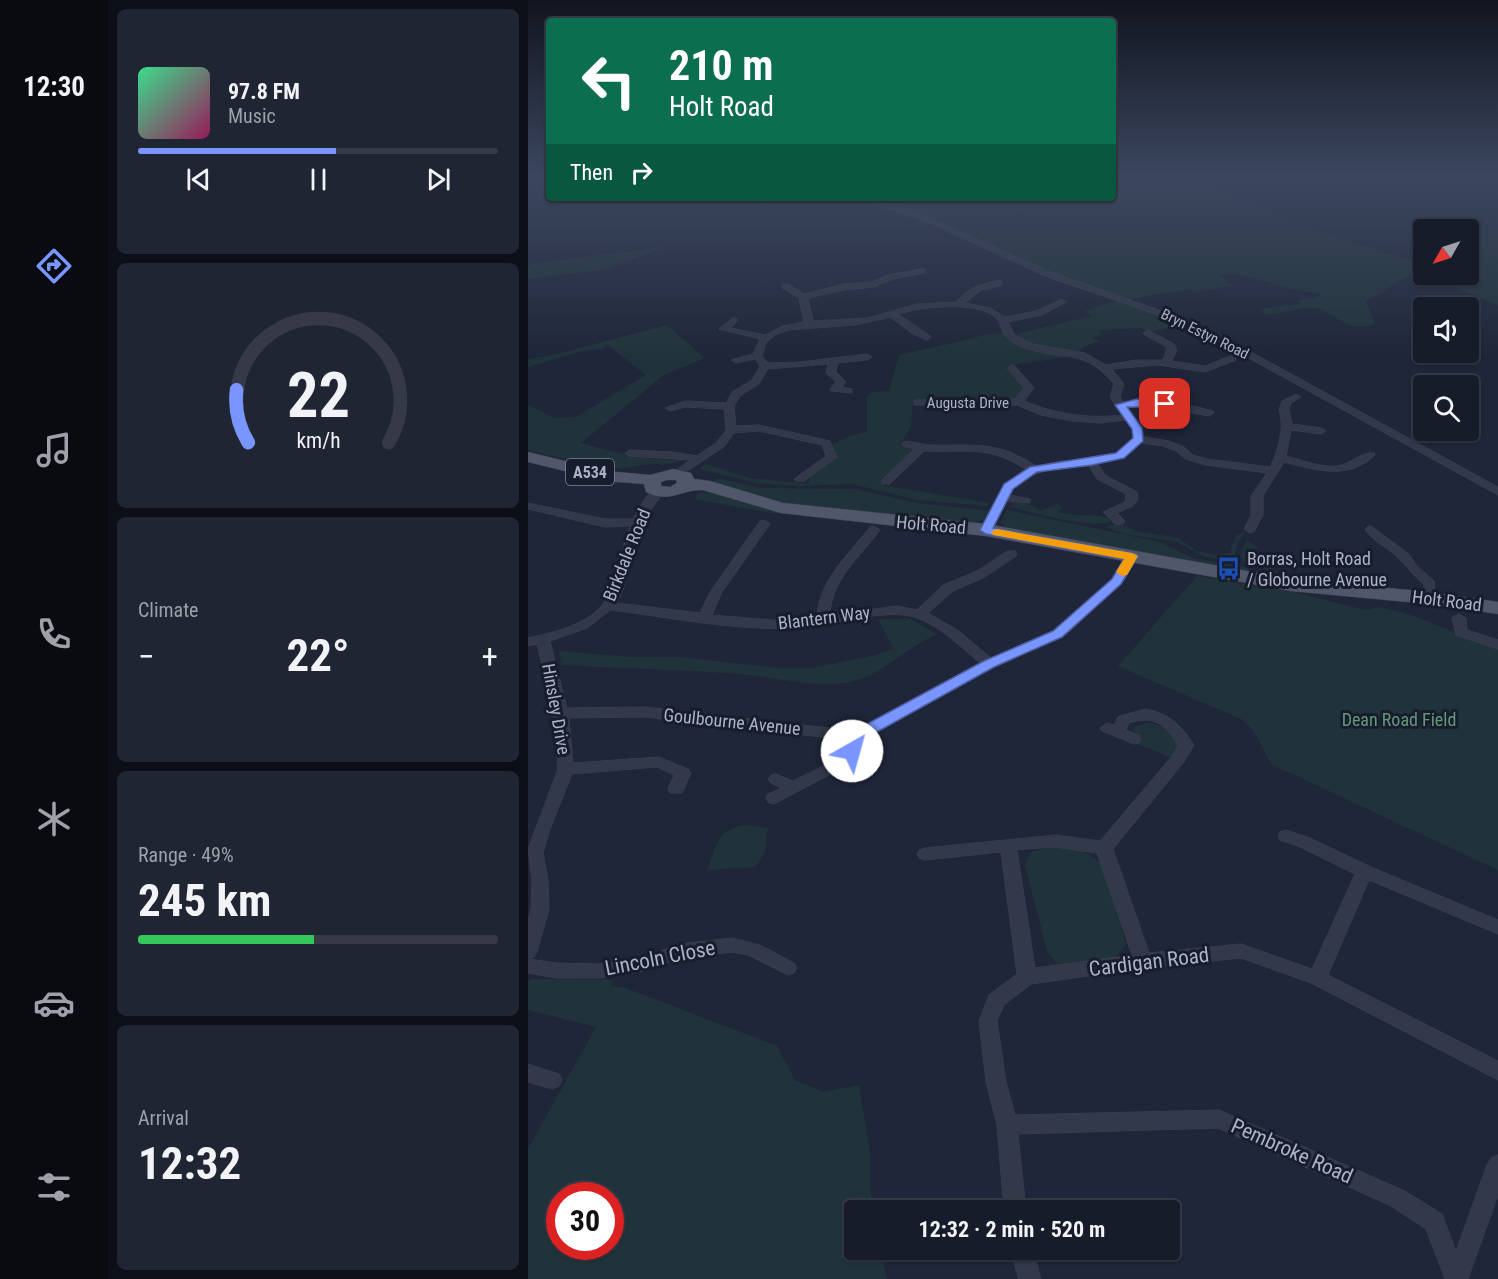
<!DOCTYPE html>
<html lang="en">
<head>
<meta charset="utf-8">
<style>
  :root { --surface:#171c2b; --page:#202533; --text:#f1f3f6; --muted:#9ea1a9; --line:#363a47; --accent:#7995ff }
  body { margin:0; font-family:"Roboto Condensed",sans-serif; background:var(--page); color:var(--text); height:100vh; display:flex; flex-direction:column; font-size:22px; white-space:nowrap }
  * { box-sizing:border-box; margin:0 }
  p { font-size:20px; color:var(--muted) }
  .icon { flex:none; width:33px; height:33px; fill:none; stroke:currentColor; stroke-width:2; stroke-linecap:round; stroke-linejoin:round }
  .map { position:relative; flex:1; overflow:hidden }
  .drawer { display:flex; flex-direction:column; gap:9px; padding:9px; background:#0d0f18; width:420px }
  .drawer>* { flex:none }
  .hud { position:absolute; left:18px; top:18px; width:570px; height:183px; border-radius:6px; box-shadow:0 2px 4px #0004,0 0 0 2px var(--line); background:#0b6e4f; color:#fff; overflow:hidden }
  .needle { width:39px; rotate:231deg }
  .controls { position:absolute; left:885px; top:219px; display:grid; gap:12px }
  .controls a { display:grid; place-items:center; width:66px; height:66px; border-radius:6px; background:var(--surface); box-shadow:0 2px 4px #0004,0 0 0 2px var(--line); font-size:30px }
  .speed { position:absolute; left:18px; top:1182px; display:flex; gap:12px; font-size:30px; font-weight:700; text-align:center }
  .speed>* { display:grid; place-content:center; width:78px; height:78px; border-radius:50%; background:var(--surface); box-shadow:0 2px 4px #0004,0 0 0 2px var(--line); line-height:1 }
  .speed .limit { border:9px solid #d22; background:#fff; color:#111 }
  .pin { position:absolute; display:grid; place-items:center; width:51px; height:51px; color:#fff; margin:-26px; border-radius:12px; box-shadow:0 3px 9px #0006 }
  .me { position:absolute; width:66px; margin:-33px; rotate:38deg; stroke-linejoin:round; filter:drop-shadow(0 0 4px #0008) }
  .turn { display:flex; align-items:center; gap:21px; height:126px; padding:0 24px; font-size:27px }
  .turn .icon { width:78px; height:78px; stroke-width:2.5 }
  .turn b { display:block; font-size:42px; line-height:51px }
  .then { display:flex; align-items:center; height:57px; padding:0 24px; background:#0003; gap:12px; font-size:22px }
  .big { font-size:45px; font-weight:700; line-height:1.1 }
  .drawer .tile { flex:1; display:flex; flex-direction:column; justify-content:center; gap:9px; min-width:0; padding:0 21px; border-radius:9px; background:var(--page) }
  .drawer .dial { align-items:center; gap:0 }
  .dial svg { height:156px; overflow:visible; fill:none; stroke:var(--line); stroke-width:7; stroke-linecap:round; text-anchor:middle }
  .dial text { fill:var(--text); stroke:none }
  .song { display:flex; align-items:center; gap:18px }
  .cover { width:72px; height:72px; border-radius:9px; background:linear-gradient(135deg,hsl(150 70% 55%),hsl(330 70% 35%)) }
  .played { height:6px; border-radius:3px; background:linear-gradient(90deg,var(--accent) 55%,var(--line) 55%) }
  .keys { display:flex; justify-content:space-around; direction:ltr }
  .heat { display:flex; justify-content:space-between; align-items:center; font-size:33px; direction:ltr }
  .charge { height:9px; border-radius:4px; background:linear-gradient(90deg,#34c759 49%,var(--line) 0) }
  .trip { position:absolute; left:316px; top:1200px; width:336px; height:60px; border-radius:6px; background:var(--surface); box-shadow:0 2px 4px #0004,0 0 0 2px var(--line); font-weight:700; line-height:60px; text-align:center }
  main { display:flex; flex:1; min-height:0 }
  .menu { display:flex; flex-direction:column; width:108px; justify-content:space-around; align-items:center; background:#090b11; color:var(--muted) }
  .menu .icon { width:42px; height:42px }
  .menu .on { color:var(--accent) }
  .menu b { font-size:27px; color:var(--text) }
  .map>svg:first-child { display:block }
  .green { fill:#21333a; fill-rule:evenodd }
  .lines { fill:none; stroke-linecap:round; stroke-linejoin:round }
  .street-casing { stroke:#3c4153; stroke-width:1 }
  .primary-casing { stroke:#3c4153; stroke-width:1 }
  .street { fill:#33384a; fill-rule:evenodd }
  .primary { fill:#50576a; fill-rule:evenodd }
  .route { fill:#7995ff; stroke:#4f61a6; stroke-width:1.5 }
  .slow { fill:#f59e0b }
  .labels { text-anchor:middle; stroke-width:6; stroke-linejoin:round; paint-order:stroke }
  .far-street-label { font-size:15px; fill:#adb2c6; stroke:#181d2e }
  .shield { fill:#181d2e; stroke:#808598; stroke-width:1.5 }
  .shield-label { font-size:16px; font-weight:bold; fill:#adb2c6 }
  .street-label { font-size:18px; fill:#adb2c6; stroke:#181d2e }
  .poi-label { font-size:18px; fill:#adb2c6; stroke:#181d2e; text-anchor:start }
  .park-label { font-size:18px; fill:#639879; stroke:#181d2e }
  .near-street-label { font-size:21px; fill:#adb2c6; stroke:#181d2e }
</style>
</head>
<body>
<main>
<nav class="menu">
<b>12:30</b>
<svg class="icon on" aria-label="directions" viewBox="0 0 24 24"><path d="M12 3l9 9-9 9-9-9zM9 14v-3h6M13 9l2 2-2 2"/></svg>
<svg class="icon" aria-label="music" viewBox="0 0 24 24"><path d="M9 18V5l10-2v13"/><circle cx="6" cy="18" r="3"/><circle cx="16" cy="16" r="3"/></svg>
<svg class="icon" aria-label="phone" viewBox="0 0 24 24"><path d="M5 4h4l2 5-3 2q2 4 5 5l2-3 5 2v4C11 20 4 13 5 4z"/></svg>
<svg class="icon" aria-label="climate" viewBox="0 0 24 24"><path d="M12 3v18M4 7l16 10M4 17L20 7"/></svg>
<svg class="icon" aria-label="car" viewBox="0 0 24 24"><path d="M5 17H2v-5l4-1 3-4h7l3 4 3 1v5h-3M9 17h6M6 11h13"/><circle cx="7" cy="17" r="2"/><circle cx="17" cy="17" r="2"/></svg>
<svg class="icon" aria-label="filters" viewBox="0 0 24 24"><path d="M4 7h16M4 17h16"/><circle cx="9" cy="7" r="2"/><circle cx="15" cy="17" r="2"/></svg>
</nav>
<section class="drawer">
<div class="tile">
<div class="song"><i class="cover"></i><div><b>97.8 FM</b><p>Music</p></div></div>
<div class="played"></div>
<div class="keys"><svg class="icon" aria-label="previous" viewBox="0 0 24 24"><path d="M18 5L8 12l10 7zM5 5v14"/></svg><svg class="icon" aria-label="pause" viewBox="0 0 24 24"><path d="M8 5v14M16 5v14"/></svg><svg class="icon" aria-label="next" viewBox="0 0 24 24"><path d="M6 5l10 7-10 7zM19 5v14"/></svg></div>
</div>
<div class="tile dial"><svg viewBox="0 0 100 80">
<path d="M14 69A42 42 0 1 1 86 69"/>
<path d="M14 69A42 42 0 0 1 8 42" stroke="#7995ff"/>
<text x="50" y="56" font-size="32" font-weight="700">22</text>
<text x="50" y="72" font-size="11">km/h</text>
</svg></div>
<div class="tile"><p>Climate</p>
<div class="heat"><a>−</a><b class="big">22°</b><a>+</a></div>
</div>
<div class="tile"><p>Range · 49%</p><b class="big">245 km</b><div class="charge"></div></div>
<div class="tile"><p>Arrival</p><b class="big">12:32</b></div>
</section>
<div class="map">
<svg width="970" height="1279" viewBox="0 0 970 1279">
  <rect width="100%" height="100%" fill="#1f2639"/>
  <!-- green -->
  <path class="green" d="M 585,178 L 669,178 L 702,197 L 775,226 L 880,260 L 895,252 L 895,274 C 873,272 858,295 837,300 L 847,323 C 819,337 809,311 787,308 C 770,306 752,315 735,314 L 734,311 L 737,308 L 772,304 L 770,300 L 787,298 L 793,294 L 742,285 L 745,283 L 706,274 L 691,275 L 705,286 L 665,292 L 662,289 L 601,299 L 521,274 L 437,237 L 427,237 L 407,227 L 410,224 L 405,220 L 364,203 L 366,201 L 387,201 L 364,198 L 355,202 L 367,208 L 333,198 L 585,198 Z
    M 970,220 L 970,305 L 898,275 L 940,274 L 941,237 Z
    M 135,247 L 80,269 L 0,279 L 0,266 L 9,263 Z
    M 591,300 L 657,324 L 624,332 L 613,328 L 574,330 L 571,333 L 575,334 L 564,338 L 572,341 L 555,347 L 546,356 L 478,366 L 495,387 L 494,394 L 488,400 L 385,402 L 383,427 L 373,443 L 384,450 L 353,482 L 354,485 L 461,503 L 459,506 L 390,500 L 324,484 L 272,486 L 228,483 L 171,469 L 178,464 L 221,478 L 280,484 L 283,475 L 307,453 L 305,444 L 321,436 L 339,432 L 339,397 L 345,392 L 361,391 L 371,355 L 434,341 L 455,335 L 471,333 L 488,334 L 563,316 L 557,311 Z
    M 139,325 L 177,358 L 136,375 L 53,443 C 86,452 119,461 154,460 C 141,467 129,463 115,465 C 102,466 88,473 77,463 L 67,465 L 58,464 L 0,450 L 0,405 L 27,418 L 48,417 L 118,375 L 78,344 L 75,349 L 54,351 L 0,367 L 0,359 L 29,354 Z
    M 190,478 L 232,488 L 327,489 L 388,503 L 463,511 L 456,520 L 443,523 L 267,507 L 184,482 Z
    M 172,492 L 189,494 L 251,512 L 249,514 L 166,499 Z
    M 486,501 L 503,505 L 513,511 L 528,504 L 534,507 L 530,512 C 547,517 576,513 587,520 C 566,531 506,513 483,507 Z
    M 479,510 L 632,542 L 665,558 L 721,568 L 717,572 L 481,529 L 472,523 Z
    M 589,523 L 608,531 L 651,538 L 668,551 L 687,555 L 703,553 L 703,547 L 709,535 L 717,532 L 710,542 L 706,559 L 700,561 L 675,556 L 649,542 L 596,534 L 578,527 Z
    M 719,540 L 730,548 L 723,551 L 757,578 L 776,576 L 766,581 L 746,576 L 735,568 L 716,562 L 712,555 Z
    M 669,576 L 766,592 L 837,610 L 852,607 L 880,614 L 970,649 L 970,870 L 743,764 C 732,744 731,734 713,719 L 590,666 Z
    M 350,619 L 383,619 L 409,634 C 380,647 357,672 326,681 C 292,690 255,678 221,675 C 159,669 96,669 33,665 L 31,651 L 102,657 L 151,657 L 251,668 L 283,668 L 344,656 L 366,649 Z
    M 619,723 C 636,725 643,732 652,746 L 647,759 L 609,744 L 614,737 L 605,731 L 607,727 Z
    M 217,825 L 240,828 L 237,852 L 227,867 L 179,870 C 189,845 188,830 217,825 Z
    M 528,846 L 555,850 L 575,865 L 598,945 L 586,958 L 529,964 L 519,951 L 497,865 L 503,852 Z
    M 2,979 L 84,980 L 83,987 L 95,987 L 249,1046 L 267,1080 L 295,1092 L 331,1085 L 342,1153 L 342,1191 L 346,1210 L 327,1210 L 327,1250 L 353,1250 L 359,1279 L 0,1279 L 0,1149 L 68,1027 L 0,1010 L 0,982 ZM 32,1196 L 82,1196 L 82,1246 L 32,1246 Z"/>
  <g class="lines">
    <defs>
      <path id="street" d="M 331,198 L 343,198 L 386,211 L 523,272 L 628,309 L 690,334 L 970,487 L 970,495 L 684,338 L 622,312 L 517,276 L 404,224 Z
        M 394,269 L 397,269 L 397,273 L 365,279 L 346,287 L 316,290 L 280,298 L 285,321 L 340,318 L 389,304 L 429,302 C 439,287 454,284 471,280 L 474,281 L 474,285 L 452,291 L 437,303 L 462,308 L 477,317 L 508,311 L 534,299 L 538,302 L 514,315 L 480,322 L 487,336 L 505,344 L 557,353 L 578,365 L 608,360 L 635,360 L 639,347 L 617,335 L 615,333 L 620,330 L 646,344 L 649,350 L 644,361 L 677,366 L 702,356 L 708,356 L 708,360 L 677,372 L 630,365 L 584,369 L 596,384 L 592,397 L 595,402 C 626,398 655,403 685,411 L 686,413 L 681,416 L 636,408 L 599,407 L 614,428 L 616,437 L 641,441 L 656,447 L 665,455 L 679,459 L 742,467 C 750,451 757,427 751,410 L 754,401 L 768,394 L 773,397 L 763,403 L 761,410 L 764,424 L 793,428 L 798,431 L 793,434 L 763,430 L 758,456 C 774,460 794,468 810,466 C 823,464 833,451 846,453 L 847,455 C 820,481 788,470 756,462 L 735,496 L 735,515 L 726,532 L 722,533 L 716,529 L 723,515 L 723,496 L 739,473 L 678,465 L 657,459 L 648,451 L 635,446 L 613,443 L 596,457 L 570,464 L 577,475 L 609,492 L 610,499 L 605,506 L 589,513 L 597,521 L 595,524 L 587,524 L 575,512 L 597,502 L 598,494 L 569,479 L 561,466 C 536,467 495,469 482,495 L 502,499 L 502,503 L 479,501 L 462,533 L 454,533 L 452,530 L 476,485 L 499,470 C 459,444 439,453 396,451 L 362,484 L 354,484 L 354,480 L 386,449 L 375,446 L 375,442 C 384,440 394,445 403,445 C 448,446 468,440 508,466 L 534,461 L 564,459 L 588,453 L 606,438 L 604,428 L 598,420 L 572,423 L 544,421 L 513,415 L 489,405 L 386,405 L 386,401 L 390,400 L 487,399 L 496,388 L 479,368 L 484,365 L 487,366 L 506,388 L 496,401 C 528,414 560,419 594,415 L 582,397 L 586,384 C 555,348 539,361 500,349 C 490,346 479,341 474,331 C 472,326 472,322 468,318 C 450,300 392,307 370,314 L 401,335 L 403,337 L 398,340 L 385,334 L 362,317 L 327,325 L 260,330 L 247,335 L 238,343 L 234,356 L 240,363 L 272,362 L 339,354 L 344,357 L 339,360 L 310,363 L 308,372 L 318,382 L 314,387 L 324,389 L 324,393 L 303,391 L 302,389 L 308,382 L 298,373 L 300,364 L 240,369 L 231,384 L 212,396 L 206,406 L 208,426 L 231,425 L 302,441 L 309,457 L 276,481 L 268,481 L 266,479 L 298,456 L 294,445 L 231,431 L 206,433 L 196,447 L 150,477 L 144,474 L 146,472 L 162,460 L 102,456 L 97,453 L 102,450 L 145,452 L 169,456 L 188,443 L 198,430 L 196,409 L 157,407 L 142,411 L 137,408 L 157,401 L 198,403 L 204,392 L 224,380 L 232,366 L 227,359 L 208,363 L 203,360 L 225,354 L 232,339 L 191,329 L 206,317 L 210,320 L 203,328 L 237,335 L 255,326 L 276,322 L 271,298 L 254,288 L 254,284 L 260,284 L 276,294 L 316,284 L 344,282 L 360,275 Z
        M 130,488 L 136,491 C 122,510 112,527 106,549 C 101,567 98,587 89,603 L 172,613 L 182,592 L 232,521 L 236,520 L 242,524 L 194,592 L 184,615 L 256,621 L 289,617 C 291,580 320,555 342,527 L 346,526 L 352,530 C 332,557 303,580 302,615 L 369,606 L 389,610 L 415,585 L 449,571 L 479,551 L 487,551 L 489,554 L 487,557 L 457,577 L 425,591 L 400,613 L 431,631 L 463,658 L 525,631 L 584,579 L 600,553 L 604,552 L 610,556 L 593,584 L 535,637 L 466,667 L 336,739 L 329,755 L 318,766 L 246,804 L 240,802 L 238,798 L 240,794 L 253,788 L 243,783 L 240,779 L 243,775 L 248,774 L 265,781 C 285,770 313,762 320,740 L 117,717 L 41,718 L 45,763 L 131,757 L 160,769 L 163,773 L 154,793 L 142,793 L 140,789 L 146,775 L 129,767 L 44,774 L 22,829 L 15,853 L 20,880 L 21,909 L 9,952 L 6,957 L 1,959 L 28,963 L 72,964 L 114,957 L 153,944 L 204,938 L 232,945 L 266,963 L 269,968 L 266,973 L 260,975 L 220,955 L 204,952 L 153,958 L 115,971 L 72,978 L 28,978 L 0,973 L 0,921 L 3,909 L 4,880 L 0,849 L 30,769 L 26,713 L 9,644 L 0,646 L 0,638 C 27,632 66,624 80,596 C 90,574 93,548 102,526 L 77,527 L 0,509 L 0,503 L 77,519 L 105,519 C 111,508 118,492 130,488 ZM 83,610 C 148,618 235,637 298,624 C 321,620 366,609 389,618 C 413,627 433,647 452,663 L 327,731 L 117,707 L 39,708 L 22,641 L 59,628 Z
        M 843,526 L 881,554 L 889,566 L 906,581 L 908,598 L 907,601 L 897,601 L 896,585 C 887,577 881,569 873,561 C 863,549 847,543 837,530 L 839,527 Z
        M 931,614 L 938,618 L 939,630 L 970,640 L 970,649 L 928,635 L 924,618 Z
        M 618,709 C 641,713 654,726 666,745 L 656,762 L 585,849 L 621,953 L 713,944 L 784,969 L 827,874 L 770,846 L 752,840 L 750,836 L 752,832 L 758,830 L 782,838 L 843,867 L 970,920 L 970,934 L 841,880 L 800,975 L 970,1061 L 970,1080 L 783,983 L 713,958 L 615,968 L 503,984 L 476,1005 L 469,1021 L 478,1082 L 487,1115 L 691,1110 L 877,1191 L 914,1214 L 928,1251 L 959,1165 L 963,1158 L 970,1155 L 970,1195 L 940,1279 L 917,1279 L 898,1229 L 861,1205 L 690,1128 L 490,1134 L 498,1210 L 476,1210 L 469,1125 L 458,1082 L 451,1021 L 461,995 L 489,974 L 473,852 L 397,860 L 391,858 L 389,854 L 391,850 L 397,848 L 528,835 L 572,841 L 645,755 L 650,745 C 637,724 626,715 601,723 L 598,730 L 611,735 L 613,739 L 611,743 L 606,744 L 574,731 L 572,728 L 579,723 L 586,725 L 590,717 ZM 528,847 L 569,853 L 604,955 L 507,968 L 489,850 Z
        M 0,1064 L 31,1074 L 34,1080 L 31,1086 L 24,1089 L 0,1082 Z
        M 483,1250 L 505,1250 L 513,1279 L 491,1279 Z"/>
      <path id="primary" d="M 0,452 L 78,471 L 122,475 L 145,469 L 163,473 L 166,479 L 182,481 L 255,503 L 458,524 L 763,579 L 902,592 L 970,602 L 970,614 L 902,604 L 763,591 L 458,536 L 253,513 L 175,490 C 153,489 142,504 118,492 L 116,484 L 78,481 L 0,462 ZM 139,480 L 148,480 L 149,483 L 142,487 L 133,486 L 133,482 Z"/>
    </defs>
    <!-- street casing -->
    <use href="#street" class="street-casing"/>
    <!-- primary casing -->
    <use href="#primary" class="primary-casing"/>
    <!-- street -->
    <use href="#street" class="street"/>
    <!-- primary -->
    <use href="#primary" class="primary"/>
  </g>
  <!-- sky -->
  <linearGradient id="sky" x2="0" y2="1"><stop stop-color="#11151f"/><stop offset="0.5" stop-color="#3c475f"/><stop offset="1" stop-color="#3c475f" stop-opacity="0"/></linearGradient>
  <rect width="970" height="357" fill="url(#sky)"/>
  <!-- route -->
  <path class="route" d="M 609,399 L 637,401 L 642,404 L 637,407 L 599,407 L 614,428 L 615,441 L 596,458 L 564,465 L 509,472 L 485,489 L 465,528 L 608,554 L 610,556 L 593,584 L 534,637 L 466,667 L 336,739 L 330,755 L 319,755 L 317,751 L 324,732 L 456,661 L 525,631 L 584,579 L 596,559 L 458,534 L 452,530 L 476,484 L 502,467 L 588,453 L 605,438 L 604,429 L 587,405 Z"/>
  <!-- slow -->
  <path class="slow" d="M 469,529 L 604,553 L 610,556 L 599,575 L 594,576 L 588,572 L 596,559 L 465,535 L 463,532 Z"/>
  <!-- icons -->
  <defs>
    <symbol id="bus-bare" viewBox="-9 -9 18 18"><path d="M-5-6H5V4H4V6H2V4H-2V6H-4V4H-5ZM-3.5-4V0h7V-4ZM-3.5 1.2v1.5H-2V1.2ZM2 1.2v1.5H3.5V1.2Z" fill="#1a4fb4" stroke="#181d2e" stroke-width="2.5" paint-order="stroke"/></symbol>
  </defs>
  <g fill-rule="evenodd">
    <use href="#bus-bare" x="684" y="552" width="33" height="33"/>
  </g>
  <g class="labels">
    <!-- far-street labels -->
    <g class="far-street-label">
      <text transform="translate(677 334) rotate(26)" y="5">Bryn Estyn Road</text>
      <text x="440" y="408">Augusta Drive</text>
    </g>
    <!-- shield labels -->
    <rect class="shield" x="38" y="459" width="48" height="26" rx="4.5"/>
    <g class="shield-label">
      <text x="62" y="478">A534</text>
    </g>
    <!-- street labels -->
    <g class="street-label">
      <text transform="translate(403 525) rotate(5)" y="6">Holt Road</text>
      <text transform="translate(99 555) rotate(-68)" y="6">Birkdale Road</text>
      <text transform="translate(919 601) rotate(7)" y="6">Holt Road</text>
      <text transform="translate(296 618) rotate(-7)" y="6">Blantern Way</text>
      <text transform="translate(28 709) rotate(80)" y="6">Hinsley Drive</text>
      <text transform="translate(204 722) rotate(6)" y="6">Goulbourne Avenue</text>
    </g>
    <!-- poi labels -->
    <g class="poi-label">
      <text x="719" y="565">Borras, Holt Road<tspan x="719" dy="21">/ Globourne Avenue</tspan></text>
    </g>
    <!-- park labels -->
    <g class="park-label">
      <text x="871" y="726">Dean Road Field</text>
    </g>
    <!-- near-street labels -->
    <g class="near-street-label">
      <text transform="translate(132 958) rotate(-11)" y="7">Lincoln Close</text>
      <text transform="translate(621 962) rotate(-7)" y="7">Cardigan Road</text>
      <text transform="translate(764 1151) rotate(24)" y="7">Pembroke Road</text>
    </g>
  </g>
</svg>
<div class="controls">
<a><svg class="needle" viewBox="-14 -14 28 28"><path d="M0-13l5 13h-10z" fill="#e53935"/><path d="M0 13l5-13h-10z" fill="#9ea1a9"/></svg></a>
<a><svg class="icon" aria-label="sound" viewBox="0 0 24 24"><path d="M4 9h4l5-4v14l-5-4H4zM17 9q2 3 0 6"/></svg></a>
<a><svg class="icon" aria-label="search" viewBox="0 0 24 24"><circle cx="10" cy="10" r="6"/><path d="M15 15l6 6"/></svg></a>
</div>
<div class="speed"><div class="limit">30</div></div>
<div class="pin" style="left:637px;top:404px;background:#d93025"><svg class="icon" aria-label="arrive" viewBox="0 0 24 24"><path d="M6 21V4h12l-3 4 3 4H6"/></svg></div>
<svg class="me" style="left:324px;top:751px" viewBox="-20 -20 40 40"><circle r="19" fill="#fff"/><path d="M0-13L10 11 0 6-10 11z" fill="#7995ff"/></svg>
<div class="trip">12:32 · 2 min · 520 m</div>
<div class="hud">
<div class="turn"><svg class="icon" aria-label="left" viewBox="0 0 24 24"><path d="M17 20v-9H6M10 6l-5 5 5 5"/></svg><div><b>210 m</b>Holt Road</div></div>
<div class="then">Then<svg class="icon" aria-label="right" viewBox="0 0 24 24"><path d="M7 20v-9h11M14 6l5 5-5 5"/></svg></div>
</div>
</div>
</main>
</body>
</html>
